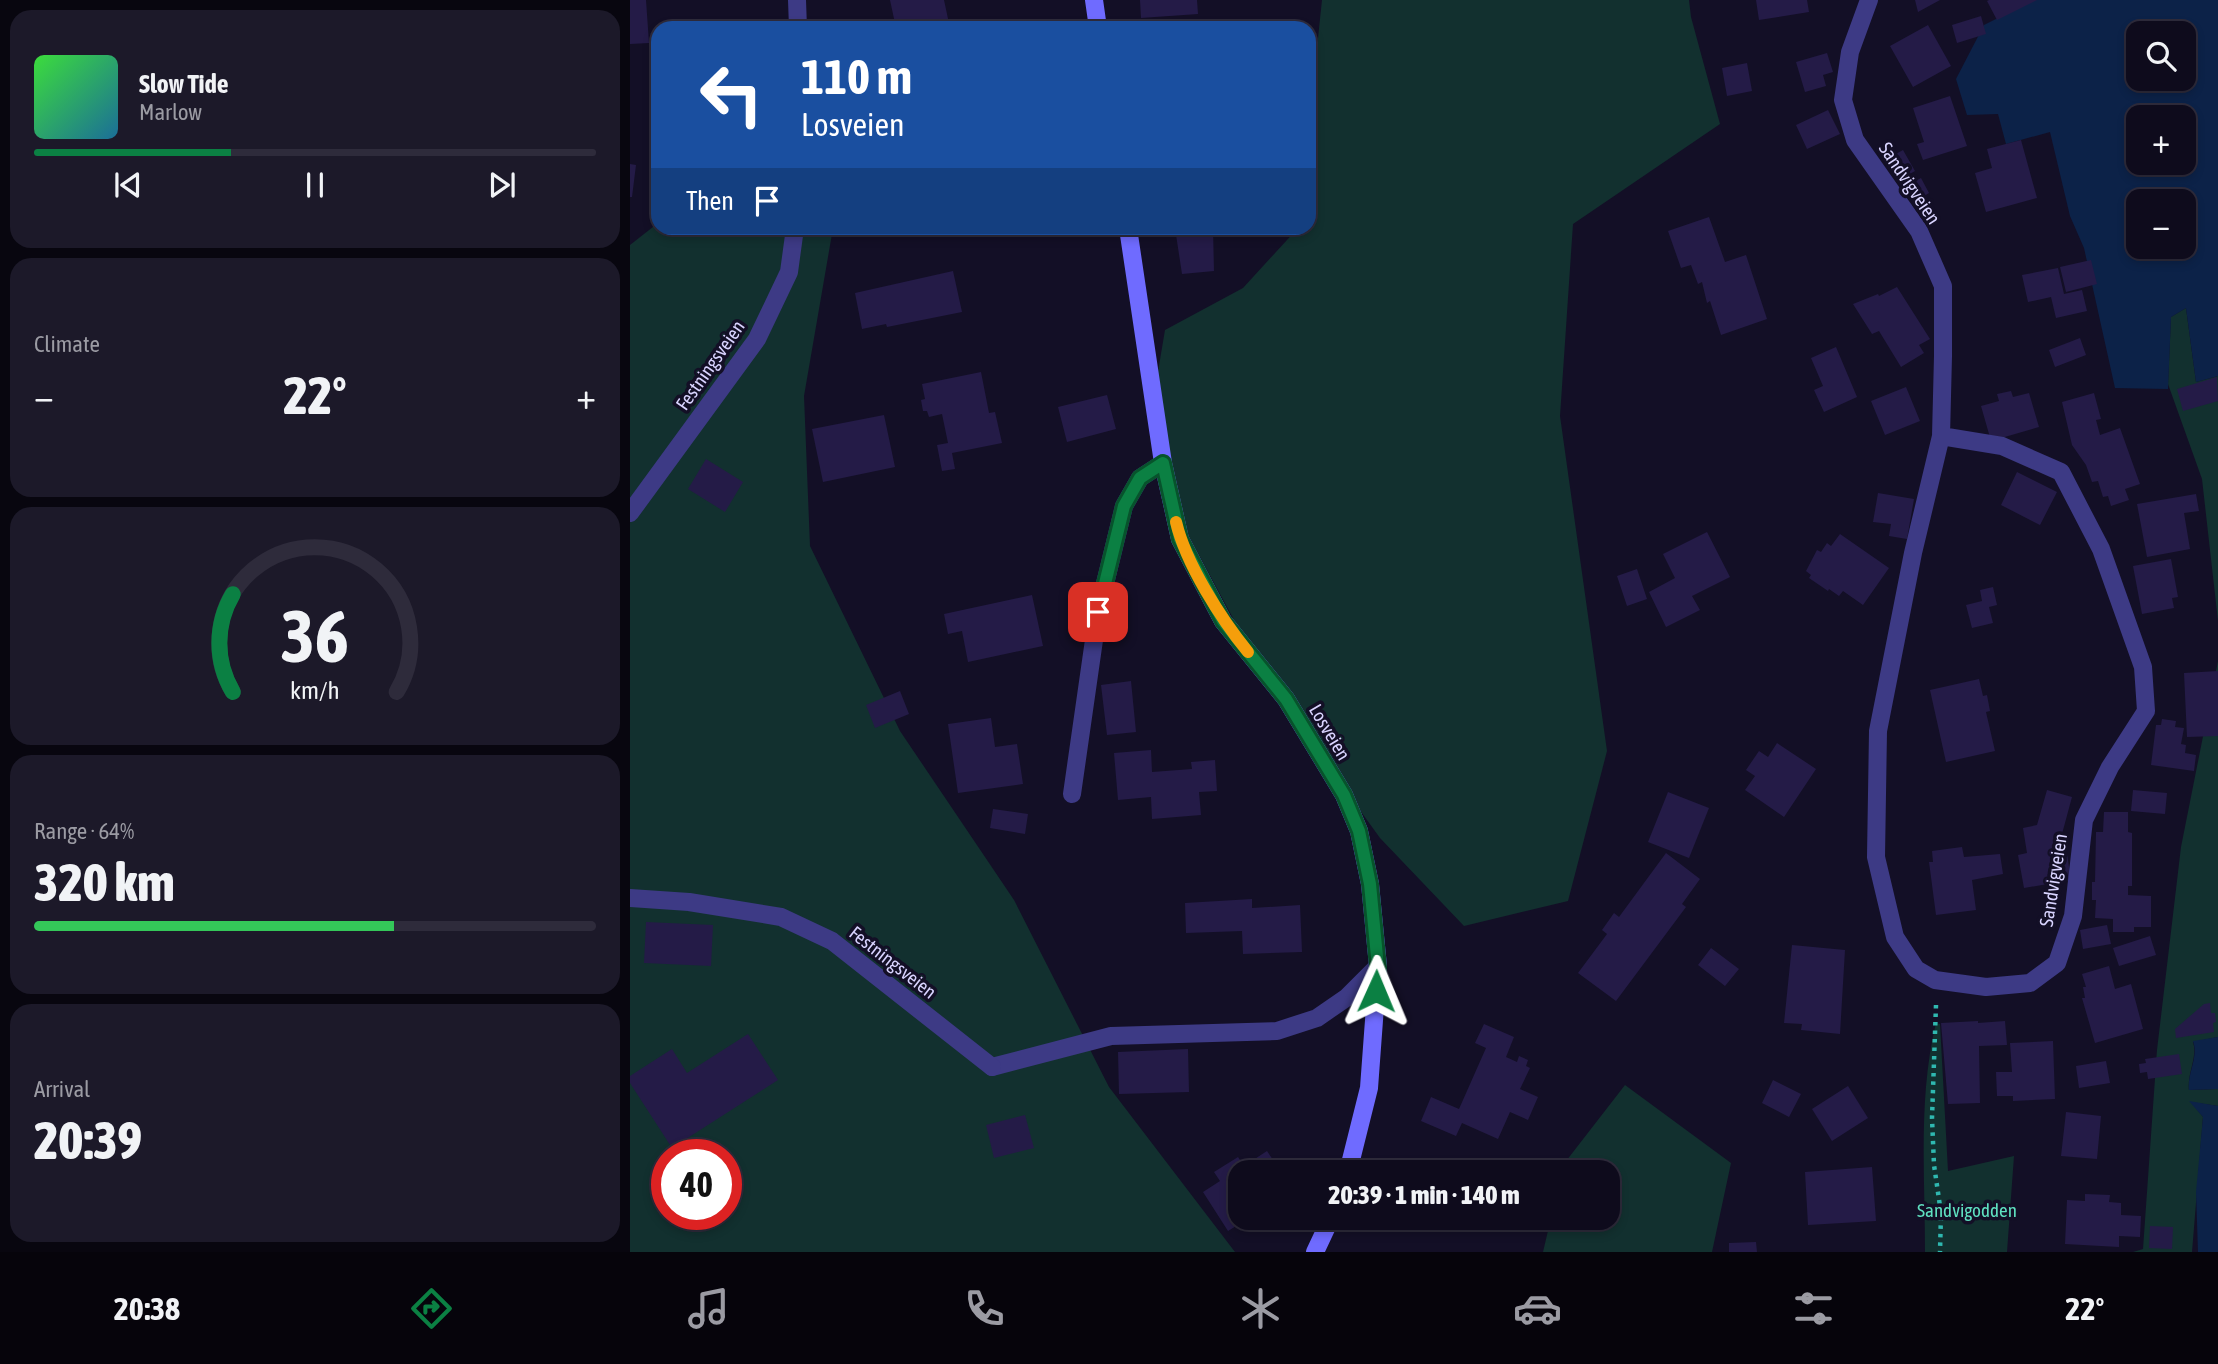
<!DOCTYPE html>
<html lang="en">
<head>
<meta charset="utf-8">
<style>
  :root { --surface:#0e0b1c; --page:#1c1929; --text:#f1f3f6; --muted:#9b9ba3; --line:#2e2b3b; --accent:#0b8043 }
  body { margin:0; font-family:"Asap Condensed",sans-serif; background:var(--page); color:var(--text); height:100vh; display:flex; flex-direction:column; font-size:26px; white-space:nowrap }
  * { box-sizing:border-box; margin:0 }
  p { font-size:23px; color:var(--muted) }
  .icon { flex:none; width:38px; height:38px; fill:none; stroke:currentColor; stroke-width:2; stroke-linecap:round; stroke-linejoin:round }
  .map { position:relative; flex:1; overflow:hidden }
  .sheet { display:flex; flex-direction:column; gap:10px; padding:10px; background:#08060f; width:630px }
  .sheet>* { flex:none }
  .guide { position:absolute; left:21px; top:21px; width:665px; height:214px; border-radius:21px; box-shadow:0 4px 10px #0003,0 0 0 2px var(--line); background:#1a4fa0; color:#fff; overflow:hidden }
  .controls { position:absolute; left:1496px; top:21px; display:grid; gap:14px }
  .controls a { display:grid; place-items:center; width:70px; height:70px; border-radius:14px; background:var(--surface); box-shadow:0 4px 10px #0003,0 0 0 2px var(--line); font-size:35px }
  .speed { position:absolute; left:21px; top:1139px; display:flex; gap:14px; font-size:35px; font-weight:700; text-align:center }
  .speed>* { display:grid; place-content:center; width:91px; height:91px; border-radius:50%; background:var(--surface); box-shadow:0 4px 10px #0003,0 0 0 2px var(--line); line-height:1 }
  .speed .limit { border:10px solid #d22; background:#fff; color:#111 }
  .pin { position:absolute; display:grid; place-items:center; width:60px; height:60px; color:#fff; margin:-30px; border-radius:14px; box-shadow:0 4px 10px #0006 }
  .me { position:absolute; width:77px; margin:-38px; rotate:1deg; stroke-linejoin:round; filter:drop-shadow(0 0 5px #0008) }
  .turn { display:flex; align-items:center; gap:24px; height:147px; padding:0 35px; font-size:32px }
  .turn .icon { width:91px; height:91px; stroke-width:2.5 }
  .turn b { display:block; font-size:49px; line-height:60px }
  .then { display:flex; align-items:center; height:66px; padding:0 35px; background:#0003; gap:14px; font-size:26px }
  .big { font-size:52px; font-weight:800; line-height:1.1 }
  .sheet .card { flex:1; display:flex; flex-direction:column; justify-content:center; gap:10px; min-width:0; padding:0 24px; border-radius:21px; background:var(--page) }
  .sheet .dial { align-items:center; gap:0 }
  .dial svg { height:182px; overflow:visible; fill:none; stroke:var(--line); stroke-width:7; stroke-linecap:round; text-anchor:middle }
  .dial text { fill:var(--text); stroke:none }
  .song { display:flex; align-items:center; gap:21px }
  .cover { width:84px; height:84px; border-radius:10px; background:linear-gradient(135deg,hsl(120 70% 55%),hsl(200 70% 35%)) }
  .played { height:7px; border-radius:4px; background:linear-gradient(90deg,var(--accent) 35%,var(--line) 35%) }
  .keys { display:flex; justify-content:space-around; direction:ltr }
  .heat { display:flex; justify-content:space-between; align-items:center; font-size:38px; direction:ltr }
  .charge { height:10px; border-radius:5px; background:linear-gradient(90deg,#34c759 64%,var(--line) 0) }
  .trip { position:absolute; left:598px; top:1160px; width:392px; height:70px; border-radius:21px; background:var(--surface); box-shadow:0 4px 10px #0003,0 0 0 2px var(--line); font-weight:800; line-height:70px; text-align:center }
  .tab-bar { display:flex; height:112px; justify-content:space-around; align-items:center; background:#06040b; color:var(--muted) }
  .tab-bar .icon { width:49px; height:49px }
  .tab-bar .current { color:var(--accent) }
  .tab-bar b { font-size:32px; color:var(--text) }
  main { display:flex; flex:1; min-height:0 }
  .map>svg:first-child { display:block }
  .green { fill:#12302f; fill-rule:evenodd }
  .water { fill:#0c2248; fill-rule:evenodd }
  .building { fill:#241b47 }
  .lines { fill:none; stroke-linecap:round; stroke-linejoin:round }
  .path { stroke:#2fb8b0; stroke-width:4.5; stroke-dasharray:3.5 5; stroke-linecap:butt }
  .lane { stroke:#3d3a85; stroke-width:18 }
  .street { stroke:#3d3a85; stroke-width:18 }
  .secondary { stroke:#6f6bff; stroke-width:18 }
  .route-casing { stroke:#07532c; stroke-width:18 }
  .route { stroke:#0b8043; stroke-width:12 }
  .slow { stroke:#f59e0b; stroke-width:12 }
  .labels { text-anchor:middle; stroke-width:7; stroke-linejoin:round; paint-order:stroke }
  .street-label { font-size:19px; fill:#d9d4ff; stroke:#130f26 }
  .park-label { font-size:19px; fill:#5fe0c0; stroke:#130f26 }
</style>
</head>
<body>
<main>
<section class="sheet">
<div class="card">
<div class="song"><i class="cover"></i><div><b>Slow Tide</b><p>Marlow</p></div></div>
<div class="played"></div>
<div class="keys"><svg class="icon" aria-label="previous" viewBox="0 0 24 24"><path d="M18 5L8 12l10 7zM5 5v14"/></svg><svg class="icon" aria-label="pause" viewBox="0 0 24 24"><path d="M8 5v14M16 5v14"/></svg><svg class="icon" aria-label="next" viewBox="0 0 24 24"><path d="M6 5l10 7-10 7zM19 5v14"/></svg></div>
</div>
<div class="card"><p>Climate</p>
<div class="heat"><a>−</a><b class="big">22°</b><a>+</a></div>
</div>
<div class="card dial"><svg viewBox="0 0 100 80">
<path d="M14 69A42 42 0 1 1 86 69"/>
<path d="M14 69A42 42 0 0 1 14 26" stroke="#0b8043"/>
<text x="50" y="56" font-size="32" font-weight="700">36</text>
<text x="50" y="72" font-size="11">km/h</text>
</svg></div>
<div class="card"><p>Range · 64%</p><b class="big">320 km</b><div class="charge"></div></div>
<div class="card"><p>Arrival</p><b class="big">20:39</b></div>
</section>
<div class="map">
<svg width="1588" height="1252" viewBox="0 0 1588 1252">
  <rect width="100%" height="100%" fill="#130f26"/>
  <!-- green -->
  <path class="green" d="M 692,0 L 1059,0 L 1061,17 L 1090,124 L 943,224 L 930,416 L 977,751 L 938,901 L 834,926 L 750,838 L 638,683 L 556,531 L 520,419 L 535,330 L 613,288 L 668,228 L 679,228 L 679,124 Z
    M 28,223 L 28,228 L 203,228 L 174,396 L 180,546 L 270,731 L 384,900 L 479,1087 L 605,1252 L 0,1252 L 0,245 ZM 37,1155 L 96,1155 L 96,1214 L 37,1214 Z
    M 1556,308 L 1566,382 L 1588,376 L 1588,621 L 1572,479 L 1538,384 L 1541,317 Z
    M 1588,661 L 1588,1037 L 1563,1042 C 1568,1057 1557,1073 1559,1090 L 1588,1089 L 1588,1106 L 1561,1102 L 1573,1117 L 1562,1252 L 1503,1252 L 1513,1249 L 1527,1050 L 1551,847 Z
    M 1306,1023 L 1310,1024 L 1318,1171 L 1384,1156 L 1377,1252 L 1295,1252 C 1295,1176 1288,1097 1306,1023 Z
    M 995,1085 L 1101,1163 L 1082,1252 L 913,1252 L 921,1218 L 978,1218 L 978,1172 L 931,1172 L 933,1165 Z"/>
  <!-- water -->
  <path class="water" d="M 1404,0 L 1588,0 L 1588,376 L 1566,382 L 1556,308 L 1541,317 L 1538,389 L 1485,388 L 1454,248 L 1440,216 L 1420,132 L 1376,144 L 1368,114 L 1337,115 L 1326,79 L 1354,25 ZM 1508,33 L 1554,33 L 1554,79 L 1508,79 ZM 1508,117 L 1554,117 L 1554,163 L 1508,163 ZM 1508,201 L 1554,201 L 1554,247 L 1508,247 Z
    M 1588,1037 L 1588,1089 L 1559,1090 C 1557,1073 1569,1057 1563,1041 Z
    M 1559,1101 L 1588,1106 L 1588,1252 L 1568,1252 L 1566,1192 L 1573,1117 Z"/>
  <!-- building -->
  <path class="building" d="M 0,0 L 16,0 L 19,43 L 0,44 Z
    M 260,0 L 314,0 L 320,28 L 266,28 Z
    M 510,0 L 567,0 L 568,14 L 511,18 Z
    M 1126,0 L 1177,0 L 1179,12 L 1129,20 Z
    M 1285,0 L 1310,0 L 1288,12 Z
    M 1359,0 L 1407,0 L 1367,20 L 1357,1 Z
    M 1351,16 L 1356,34 L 1327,43 L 1322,25 Z
    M 623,20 L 623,28 L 603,28 L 602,23 Z
    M 1298,25 L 1321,66 L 1283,87 L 1260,46 Z
    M 1197,53 L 1203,72 L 1193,75 L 1196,86 L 1175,92 L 1166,62 Z
    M 1117,63 L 1122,91 L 1097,96 L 1092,68 Z
    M 1320,96 L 1337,146 L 1293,160 L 1287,144 L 1294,142 L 1283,108 Z
    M 1198,110 L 1210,134 L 1177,149 L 1166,125 Z
    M 1391,140 L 1407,198 L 1356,212 L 1345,173 L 1362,168 L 1357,149 Z
    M 1273,150 L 1285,171 L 1269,180 L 1257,159 Z
    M 0,164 L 6,165 L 2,197 L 0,197 Z
    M 1291,178 L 1299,193 L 1289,199 L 1280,184 Z
    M 1079,217 L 1095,262 L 1116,255 L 1137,319 L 1091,335 L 1080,301 L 1077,303 L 1072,282 L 1068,284 L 1061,265 L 1051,268 L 1038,231 Z
    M 545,228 L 583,228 L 584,271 L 552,274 Z
    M 1461,260 L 1467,284 L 1436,292 L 1430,267 Z
    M 1428,268 L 1434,294 L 1452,290 L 1457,311 L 1426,318 L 1421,297 L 1398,302 L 1392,275 Z
    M 323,271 L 332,312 L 257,327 L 256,324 L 232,329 L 225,293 Z
    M 1267,287 L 1300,339 L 1289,345 L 1294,353 L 1271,367 L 1249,331 L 1242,334 L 1223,304 L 1248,294 L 1249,296 Z
    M 1450,338 L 1456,355 L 1425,367 L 1419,350 Z
    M 1206,347 L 1227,397 L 1194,412 L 1184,390 L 1193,386 L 1181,358 Z
    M 351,372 L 359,413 L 365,412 L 372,443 L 322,453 L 325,469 L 312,471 L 307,445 L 318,443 L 312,414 L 299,417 L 297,411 L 293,411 L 291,400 L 295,399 L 292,384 Z
    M 1587,377 L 1588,401 L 1553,411 L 1547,389 Z
    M 1276,387 L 1290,421 L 1255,435 L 1241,401 Z
    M 1381,391 L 1383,397 L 1399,393 L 1409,427 L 1361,441 L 1351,406 L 1369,401 L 1367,394 Z
    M 1464,393 L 1471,419 L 1466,420 L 1470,435 L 1490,428 L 1510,484 L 1495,489 L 1499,500 L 1481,506 L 1478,496 L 1473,497 L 1468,481 L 1462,482 L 1456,465 L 1442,445 L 1432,402 Z
    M 477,395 L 486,429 L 437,442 L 428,407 Z
    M 254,415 L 265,467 L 193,482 L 182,429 Z
    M 76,459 L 113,482 L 95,512 L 58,489 Z
    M 1387,472 L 1427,492 L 1410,525 L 1371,505 Z
    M 1248,493 L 1284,499 L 1277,539 L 1259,536 L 1261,524 L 1243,522 Z
    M 1566,494 L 1569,511 L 1554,513 L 1560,549 L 1517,557 L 1507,504 Z
    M 1077,532 L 1100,577 L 1062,596 L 1070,610 L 1036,627 L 1019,592 L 1045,578 L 1033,554 Z
    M 1210,534 L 1259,568 L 1233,605 L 1213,591 L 1209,596 L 1199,589 L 1198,591 L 1179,578 L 1181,575 L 1176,571 L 1187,550 L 1191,552 L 1197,543 L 1201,546 Z
    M 1541,559 L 1548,597 L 1542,598 L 1544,608 L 1512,614 L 1503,566 Z
    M 1007,569 L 1017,599 L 997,606 L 987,576 Z
    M 1363,587 L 1367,605 L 1359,607 L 1363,623 L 1342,628 L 1336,605 L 1352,601 L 1350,590 Z
    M 402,595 L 413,646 L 338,662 L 332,631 L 318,634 L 314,614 Z
    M 1588,671 L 1588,736 L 1557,737 L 1554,673 Z
    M 1349,679 L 1353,696 L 1357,695 L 1360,711 L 1356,712 L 1365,751 L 1316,762 L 1300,690 Z
    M 501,681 L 506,732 L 477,735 L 471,685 Z
    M 270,691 L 279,714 L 245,728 L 236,705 Z
    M 361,718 L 365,747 L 387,744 L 393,784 L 328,793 L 318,724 Z
    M 1532,719 L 1546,721 L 1545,727 L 1554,728 L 1551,744 L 1556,745 L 1555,753 L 1566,755 L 1564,771 L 1521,765 L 1526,725 L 1531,725 Z
    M 1147,743 L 1186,769 L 1154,817 L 1115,790 L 1125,776 L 1116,770 L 1129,751 L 1138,757 Z
    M 521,750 L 522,772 L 562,769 L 561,762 L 585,760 L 587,791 L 569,792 L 571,815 L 522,819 L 521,797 L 488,800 L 484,753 Z
    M 1417,790 L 1442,797 L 1432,834 L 1430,833 L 1432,847 L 1436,847 L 1441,880 L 1394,888 L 1388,855 L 1397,853 L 1393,828 L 1407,825 Z
    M 1503,790 L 1537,793 L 1535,814 L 1501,811 Z
    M 1038,792 L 1079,808 L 1059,858 L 1018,842 Z
    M 363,809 L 398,814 L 395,834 L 360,828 Z
    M 1474,812 L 1498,812 L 1498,832 L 1502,833 L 1502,886 L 1498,886 L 1498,895 L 1521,896 L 1521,927 L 1504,927 L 1504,932 L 1483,932 L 1483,919 L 1465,918 L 1466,900 L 1462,900 L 1462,882 L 1465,882 L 1466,832 L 1473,832 Z
    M 1332,847 L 1334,857 L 1370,854 L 1373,874 L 1342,880 L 1346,910 L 1306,915 L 1299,862 L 1303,862 L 1302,851 Z
    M 1036,853 L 1070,879 L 1052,904 L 1056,907 L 986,1001 L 948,973 L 977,934 L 972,930 L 984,913 L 989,917 Z
    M 622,899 L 622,908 L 670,905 L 672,952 L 613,954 L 612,931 L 556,933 L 555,903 Z
    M 16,922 L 83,925 L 81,966 L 14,963 Z
    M 1477,925 L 1481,944 L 1453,949 L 1450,930 Z
    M 1520,936 L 1526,955 L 1489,966 L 1483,948 Z
    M 1162,945 L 1215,950 L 1210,1034 L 1171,1030 L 1172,1024 L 1154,1023 Z
    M 1081,948 L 1109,969 L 1095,986 L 1068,965 Z
    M 1479,966 L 1485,989 L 1501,984 L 1513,1029 L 1465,1043 L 1452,998 L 1455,998 L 1453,987 L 1456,987 L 1452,974 Z
    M 1580,1003 L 1581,1013 L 1585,1013 L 1586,1022 L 1583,1023 L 1584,1032 L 1546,1038 L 1545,1029 L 1574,1004 Z
    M 1348,1021 L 1348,1023 L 1375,1021 L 1377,1045 L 1349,1046 L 1350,1103 L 1318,1104 L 1311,1023 Z
    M 854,1024 L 884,1037 L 876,1057 L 887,1062 L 889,1056 L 898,1060 L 896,1066 L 900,1068 L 890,1089 L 908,1097 L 898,1120 L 880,1112 L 868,1139 L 832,1123 L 826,1136 L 791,1121 L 801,1097 L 829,1109 L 856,1048 L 845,1043 Z
    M 118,1034 L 148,1080 L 42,1148 L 0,1083 L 0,1076 L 42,1049 L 57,1073 Z
    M 1423,1041 L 1425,1099 L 1383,1101 L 1383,1096 L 1367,1096 L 1366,1072 L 1382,1072 L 1380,1043 Z
    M 558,1049 L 559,1092 L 489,1094 L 488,1052 Z
    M 1549,1054 L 1552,1074 L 1518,1079 L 1517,1072 L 1510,1073 L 1509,1064 L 1516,1063 L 1515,1059 Z
    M 1476,1061 L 1480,1083 L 1449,1088 L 1446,1066 Z
    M 1143,1080 L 1171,1094 L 1159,1117 L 1132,1103 Z
    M 1218,1086 L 1238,1118 L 1202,1141 L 1182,1109 Z
    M 1436,1112 L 1471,1116 L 1467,1159 L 1431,1156 Z
    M 395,1115 L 404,1148 L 364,1158 L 356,1125 Z
    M 637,1151 L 651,1172 L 611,1172 L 611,1218 L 619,1218 L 598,1231 L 573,1192 L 590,1181 L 584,1172 L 608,1157 L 614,1166 Z
    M 1242,1167 L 1246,1221 L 1178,1225 L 1175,1172 Z
    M 1455,1194 L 1480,1195 L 1479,1202 L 1491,1203 L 1491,1215 L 1511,1216 L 1510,1237 L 1489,1236 L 1489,1247 L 1435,1244 L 1437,1200 L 1455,1201 Z
    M 1520,1226 L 1543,1227 L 1542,1249 L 1519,1248 Z
    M 1126,1242 L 1127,1252 L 1099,1252 L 1099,1243 Z"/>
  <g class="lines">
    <!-- path -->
    <path class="path" d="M 1306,1005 L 1302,1118 L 1304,1165 L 1311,1213 L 1310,1252"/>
    <!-- lane -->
    <path class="lane" d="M 362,1067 L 481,1036 L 647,1031 L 687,1018 L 716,998 L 748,966"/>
    <!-- street -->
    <path class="street" d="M 167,0 L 168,28
      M 1239,0 L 1220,52 L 1213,100 L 1225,140 L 1289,231 L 1313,286 L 1313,356 L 1311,436 L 1283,553 L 1248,731 L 1246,857 L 1265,937 L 1286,969 L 1305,980 L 1356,987 L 1400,983 L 1427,963 L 1443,916 L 1454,820 L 1480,767 L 1516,711 L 1513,667 L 1471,549 L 1431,472 L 1372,446 L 1311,436
      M 0,513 L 127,339 L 159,272 L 165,228
      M 442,794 L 468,612 L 494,506 L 510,478 L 533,463
      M 0,898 L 59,902 L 151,917 L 202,941 L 362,1067"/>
    <!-- secondary -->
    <path class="secondary" d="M 464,0 L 468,28
      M 498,228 L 533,463 L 550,539 L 593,621 L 656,699 L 714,795 L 729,831 L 740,884 L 748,966 L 739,1088 L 718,1172
      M 685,1252 L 701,1218"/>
  </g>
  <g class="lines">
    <defs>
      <path id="route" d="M 468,612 L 494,506 L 510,478 L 533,463 L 550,539 L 593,621 L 656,699 L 714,795 L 729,831 L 740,884 L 748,967 L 746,991"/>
    </defs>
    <!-- route casing -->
    <use href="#route" class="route-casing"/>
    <!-- route -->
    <use href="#route" class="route"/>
    <!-- slow -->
    <path class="slow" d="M 546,522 C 556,564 591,619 618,652"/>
  </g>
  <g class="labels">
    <!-- street labels -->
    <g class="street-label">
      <text transform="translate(1280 183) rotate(56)" y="7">Sandvigveien</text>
      <text transform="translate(80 365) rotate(-55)" y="7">Festningsveien</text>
      <text transform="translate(700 732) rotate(59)" y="7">Losveien</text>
      <text transform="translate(1423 880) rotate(-81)" y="7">Sandvigveien</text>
      <text transform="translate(263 962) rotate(38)" y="7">Festningsveien</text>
    </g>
    <!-- park labels -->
    <g class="park-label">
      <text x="1337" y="1217">Sandvigodden</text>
    </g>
  </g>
</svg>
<div class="controls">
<a><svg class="icon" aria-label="search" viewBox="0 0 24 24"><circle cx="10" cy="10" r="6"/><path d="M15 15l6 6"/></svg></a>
<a>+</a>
<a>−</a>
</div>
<div class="speed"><div class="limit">40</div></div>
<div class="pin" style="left:468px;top:612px;background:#d93025"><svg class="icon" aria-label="arrive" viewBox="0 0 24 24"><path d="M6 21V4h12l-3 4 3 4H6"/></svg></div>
<svg class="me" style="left:746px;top:991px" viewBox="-20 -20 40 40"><path d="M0-17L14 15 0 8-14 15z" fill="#0b8043" stroke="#fff" stroke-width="4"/></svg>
<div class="trip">20:39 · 1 min · 140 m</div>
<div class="guide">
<div class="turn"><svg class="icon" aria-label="left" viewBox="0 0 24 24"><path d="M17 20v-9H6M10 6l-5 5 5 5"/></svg><div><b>110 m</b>Losveien</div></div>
<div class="then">Then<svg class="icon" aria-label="arrive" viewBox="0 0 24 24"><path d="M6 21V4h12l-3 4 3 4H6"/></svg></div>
</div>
</div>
</main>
<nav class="tab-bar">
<b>20:38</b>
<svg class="icon current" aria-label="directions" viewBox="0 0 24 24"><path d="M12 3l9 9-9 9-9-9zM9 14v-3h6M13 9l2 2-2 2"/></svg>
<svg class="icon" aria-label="music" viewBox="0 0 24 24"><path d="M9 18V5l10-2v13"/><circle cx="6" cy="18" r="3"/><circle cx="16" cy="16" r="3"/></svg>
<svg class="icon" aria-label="phone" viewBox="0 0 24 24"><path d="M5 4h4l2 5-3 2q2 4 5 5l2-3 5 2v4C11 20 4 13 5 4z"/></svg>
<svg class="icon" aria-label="climate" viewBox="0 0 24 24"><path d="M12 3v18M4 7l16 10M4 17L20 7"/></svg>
<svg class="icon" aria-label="car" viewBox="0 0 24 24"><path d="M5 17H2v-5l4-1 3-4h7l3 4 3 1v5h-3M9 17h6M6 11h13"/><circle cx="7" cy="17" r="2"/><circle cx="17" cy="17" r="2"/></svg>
<svg class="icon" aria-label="filters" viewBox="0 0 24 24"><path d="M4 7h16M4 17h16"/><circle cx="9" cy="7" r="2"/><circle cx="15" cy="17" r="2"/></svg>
<b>22°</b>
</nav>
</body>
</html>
